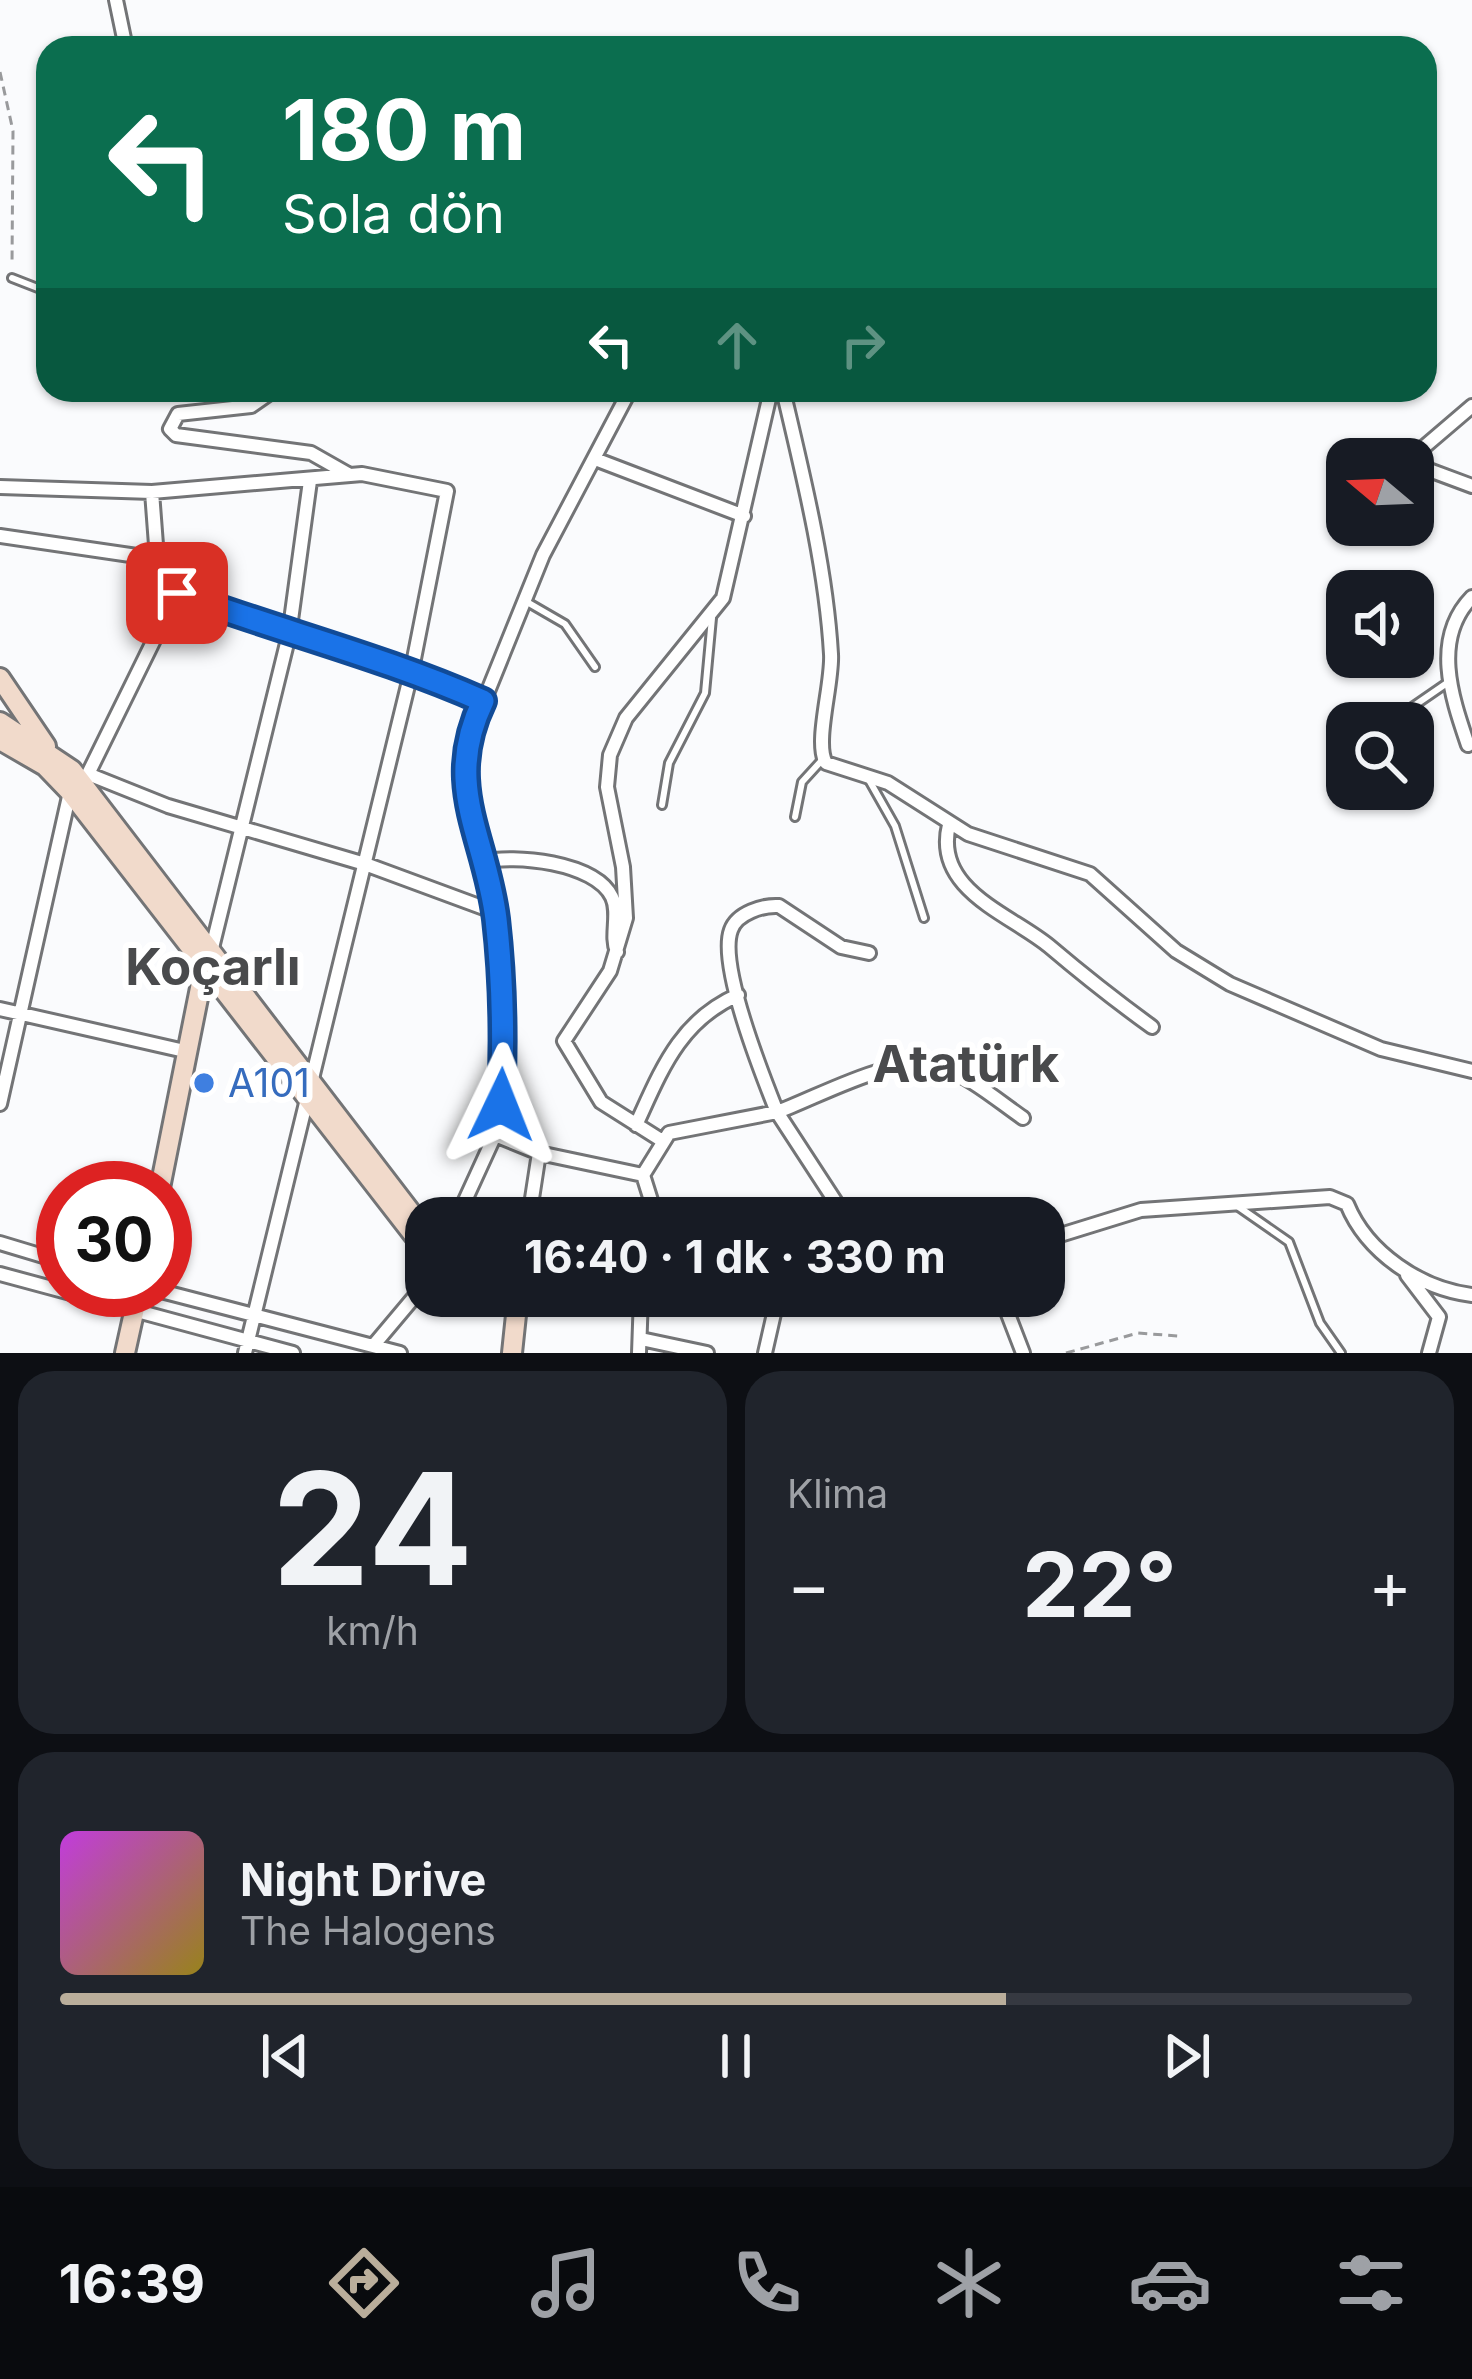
<!DOCTYPE html>
<html lang="tr">
<head>
<meta charset="utf-8">
<style>
  :root { --surface:#171b24; --page:#20242c; --text:#f1f3f6; --muted:#9ea1a6; --line:#363941; --accent:#baae9b }
  body { margin:0; font-family:Inter,sans-serif; background:var(--page); color:var(--text); height:100vh; display:flex; flex-direction:column; font-size:45px; white-space:nowrap }
  * { box-sizing:border-box; margin:0 }
  p { font-size:39px; color:var(--muted) }
  .icon { flex:none; width:66px; height:66px; fill:none; stroke:currentColor; stroke-width:2; stroke-linecap:round; stroke-linejoin:round }
  .map { position:relative; height:1353px; overflow:hidden }
  .sheet { display:flex; flex-direction:column; gap:18px; padding:18px; background:#0d0f14; flex:1 }
  .sheet>* { flex:none }
  .banner { position:absolute; left:36px; top:36px; width:1401px; height:366px; border-radius:36px; box-shadow:0 3px 9px #0004; background:#0b6e4f; color:#fff; overflow:hidden }
  .needle { width:78px; rotate:289deg }
  .controls { position:absolute; left:1326px; top:438px; display:grid; gap:24px }
  .controls a { display:grid; place-items:center; width:108px; height:108px; border-radius:24px; background:var(--surface); box-shadow:0 3px 9px #0004; font-size:60px }
  .speed { position:absolute; left:36px; top:1161px; display:flex; gap:24px; font-size:60px; font-weight:700; text-align:center }
  .speed>* { display:grid; place-content:center; width:156px; height:156px; border-radius:50%; background:var(--surface); box-shadow:0 3px 9px #0004; line-height:1 }
  .speed .limit { border:18px solid #d22; background:#fff; color:#111 }
  .pin { position:absolute; display:grid; place-items:center; width:102px; height:102px; color:#fff; margin:-51px; border-radius:24px; box-shadow:0 6px 18px #0006 }
  .me { position:absolute; width:132px; margin:-66px; rotate:2deg; stroke-linejoin:round; filter:drop-shadow(0 0 9px #0008) }
  .turn { display:flex; align-items:center; gap:42px; height:252px; padding:0 48px; font-size:54px }
  .turn .icon { width:156px; height:156px; stroke-width:2.5 }
  .turn b { display:block; font-size:84px; line-height:102px }
  .lanes { display:flex; align-items:center; height:114px; padding:0 48px; background:#0003; justify-content:center; gap:60px; direction:ltr }
  .lanes .off { opacity:.35 }
  .big { font-size:90px; font-weight:700; line-height:1.1 }
  .sheet .card { flex:1; display:flex; flex-direction:column; justify-content:center; gap:18px; min-width:0; padding:0 42px; border-radius:36px; background:var(--page) }
  .sheet .dial { align-items:center; gap:0 }
  .dial b { font-size:156px; line-height:1 }
  .song { display:flex; align-items:center; gap:36px }
  .cover { width:144px; height:144px; border-radius:18px; background:linear-gradient(135deg,hsl(290 70% 55%),hsl(50 70% 35%)) }
  .played { height:12px; border-radius:6px; background:linear-gradient(90deg,var(--accent) 70%,var(--line) 70%) }
  .keys { display:flex; justify-content:space-around; direction:ltr }
  .heat { display:flex; justify-content:space-between; align-items:center; font-size:66px; direction:ltr }
  .sheet .tiles { flex:1; display:grid; gap:18px; grid-template-columns:1fr 1fr }
  .card:last-child { grid-column:span 2 }
  .trip { position:absolute; left:405px; top:1197px; width:660px; height:120px; border-radius:36px; background:var(--surface); box-shadow:0 3px 9px #0004; font-weight:700; line-height:120px; text-align:center }
  .menu { display:flex; height:192px; justify-content:space-around; align-items:center; background:#090b0e; color:var(--muted) }
  .menu .icon { width:84px; height:84px }
  .menu .on { color:var(--accent) }
  .menu b { font-size:54px; color:var(--text) }
  .map>svg:first-child { display:block }
  .lines { fill:none; stroke-linecap:round; stroke-linejoin:round }
  .lane-casing { stroke:#737476; stroke-width:12 }
  .street-casing { stroke:#737476; stroke-width:18 }
  .secondary-casing { stroke:#737476; stroke-width:24 }
  .path { stroke:#999a9c; stroke-width:3; stroke-dasharray:9 6; stroke-linecap:butt }
  .lane { stroke:#fff; stroke-width:6 }
  .street { stroke:#fff; stroke-width:12 }
  .secondary { stroke:#f1dacb; stroke-width:18 }
  .route-casing { stroke:#114b97; stroke-width:30 }
  .route { stroke:#1a73e8; stroke-width:21 }
  .shop-dot { fill:#3f7fe0; stroke:#fff; stroke-width:4.5 }
  .labels { text-anchor:middle; stroke-width:12; stroke-linejoin:round; paint-order:stroke }
  .shop-label { font-size:39px; fill:#366cbe; stroke:#fff; text-anchor:start }
  .district-label { font-size:51px; font-weight:bold; fill:#494a4c; stroke:#fff }
</style>
</head>
<body>
<div class="map">
<svg width="1472" height="1353" viewBox="0 0 1472 1353">
  <rect width="100%" height="100%" fill="#fafbfd"/>
  <g class="lines">
    <defs>
      <path id="lane" d="M 12,278 L 48,292
        M 527,602 L 565,624 L 595,667
        M 1389,723 L 1447,683
        M 869,780 L 895,826 L 924,918
        M 662,805 L 669,763 L 705,693 L 712,618
        M 795,817 L 802,782 L 823,759
        M 1233,1203 L 1289,1242 L 1320,1323 L 1341,1353"/>
      <path id="street" d="M 116,0 L 126,48
        M 274,390 L 251,406 L 178,414 L 170,429 L 176,435 L 311,453 L 348,474
        M 326,390 L 334,390
        M 602,390 L 626,394
        M 783,390 C 803,475 826,567 831,654 C 833,682 814,743 826,763 L 888,783 L 968,834 L 1090,874 L 1176,951 L 1230,984 L 1381,1049 L 1472,1071
        M 595,459 L 744,516
        M 1410,459 L 1472,406
        M 1413,464 L 1472,486
        M 0,487 L 152,492 L 362,474 L 447,491 L 412,669 L 245,1353
        M 152,492 L 157,558
        M 0,536 L 178,562 L 177,593 L 88,774 L 70,792 L 0,1104
        M 177,593 C 279,631 384,657 483,701
        M 1468,745 C 1452,698 1431,639 1472,597
        M 88,774 L 168,806 L 365,864 L 495,912
        M 949,825 C 933,890 1010,914 1049,946 C 1082,974 1116,1001 1152,1027
        M 482,862 C 514,854 595,862 612,897 C 620,914 610,935 617,952
        M 211,952 L 289,635 L 310,481
        M 869,953 L 841,947 L 779,906 C 763,905 737,913 731,930 C 718,965 763,1077 777,1112 C 821,1096 897,1052 941,1067 C 971,1077 997,1100 1023,1118
        M 0,1009 L 189,1052
        M 636,1125 C 661,1071 679,1021 738,995
        M 495,1135 L 539,1153 L 643,1175
        M 661,1140 L 601,1102 L 564,1041 L 610,971 L 626,918 L 623,867 L 607,787 L 610,755 L 626,718 L 723,598 L 771,390
        M 654,1210 L 697,1218
        M 457,1218 L 495,1135 L 503,1065 L 495,912 L 464,789 L 467,743 L 543,555 L 630,390
        M 529,1218 L 539,1153
        M 651,1218 L 654,1210 L 643,1175 L 669,1133 L 777,1112 L 837,1204 L 877,1218
        M 1044,1240 L 1141,1210 L 1330,1197 L 1347,1204 C 1367,1253 1421,1289 1472,1295
        M 0,1243 L 63,1262
        M 0,1274 L 293,1353
        M 1407,1275 L 1439,1317 L 1429,1353
        M 157,1290 L 400,1353
        M 1001,1296 L 1023,1353
        M 641,1339 L 707,1353
        M 373,1346 L 426,1283
        M 639,1353 L 641,1296
        M 765,1353 L 778,1296"/>
      <path id="secondary" d="M 0,678 L 46,746
        M 0,722 L 72,770 L 426,1232
        M 0,740 L 45,766 L 70,792 L 426,1251
        M 160,1188 L 205,963
        M 125,1353 L 139,1290
        M 512,1353 L 518,1296"/>
    </defs>
    <!-- lane casing -->
    <use href="#lane" class="lane-casing"/>
    <!-- street casing -->
    <use href="#street" class="street-casing"/>
    <!-- secondary casing -->
    <use href="#secondary" class="secondary-casing"/>
    <!-- path -->
    <path class="path" d="M 0,72 L 13,131 L 12,265
      M 1066,1353 L 1138,1333 L 1178,1336"/>
    <!-- lane -->
    <use href="#lane" class="lane"/>
    <!-- street -->
    <use href="#street" class="street"/>
    <!-- secondary -->
    <use href="#secondary" class="secondary"/>
  </g>
  <g class="lines">
    <defs>
      <path id="route" d="M 177,593 C 279,631 384,657 483,701 C 442,786 486,836 496,919 C 503,980 504,1043 501,1105"/>
    </defs>
    <!-- route casing -->
    <use href="#route" class="route-casing"/>
    <!-- route -->
    <use href="#route" class="route"/>
  </g>
  <!-- markers -->
  <circle class="shop-dot" cx="204" cy="1083" r="12"/>
  <g class="labels">
    <!-- shop labels -->
    <g class="shop-label">
      <text x="228" y="1097">A101</text>
    </g>
    <!-- district labels -->
    <g class="district-label">
      <text x="213" y="985">Koçarlı</text>
      <text x="966" y="1082">Atatürk</text>
    </g>
  </g>
</svg>
<div class="controls">
<a><svg class="needle" viewBox="-14 -14 28 28"><path d="M0-13l5 13h-10z" fill="#e53935"/><path d="M0 13l5-13h-10z" fill="#9ea1a6"/></svg></a>
<a><svg class="icon" aria-label="sound" viewBox="0 0 24 24"><path d="M4 9h4l5-4v14l-5-4H4zM17 9q2 3 0 6"/></svg></a>
<a><svg class="icon" aria-label="search" viewBox="0 0 24 24"><circle cx="10" cy="10" r="6"/><path d="M15 15l6 6"/></svg></a>
</div>
<div class="speed"><div class="limit">30</div></div>
<div class="pin" style="left:177px;top:593px;background:#d93025"><svg class="icon" aria-label="arrive" viewBox="0 0 24 24"><path d="M6 21V4h12l-3 4 3 4H6"/></svg></div>
<svg class="me" style="left:501px;top:1105px" viewBox="-20 -20 40 40"><path d="M0-17L14 15 0 8-14 15z" fill="#1a73e8" stroke="#fff" stroke-width="4"/></svg>
<div class="trip">16:40 · 1 dk · 330 m</div>
<div class="banner">
<div class="turn"><svg class="icon" aria-label="left" viewBox="0 0 24 24"><path d="M17 20v-9H6M10 6l-5 5 5 5"/></svg><div><b>180 m</b>Sola dön</div></div>
<div class="lanes"><svg class="icon" aria-label="left" viewBox="0 0 24 24"><path d="M17 20v-9H6M10 6l-5 5 5 5"/></svg><svg class="icon off" aria-label="ahead" viewBox="0 0 24 24"><path d="M12 20V5M6 11l6-6 6 6"/></svg><svg class="icon off" aria-label="right" viewBox="0 0 24 24"><path d="M7 20v-9h11M14 6l5 5-5 5"/></svg></div>
</div>
</div>
<section class="sheet">
<div class="tiles">
<div class="card dial"><b>24</b><p>km/h</p></div>
<div class="card"><p>Klima</p>
<div class="heat"><a>−</a><b class="big">22°</b><a>+</a></div>
</div>
<div class="card">
<div class="song"><i class="cover"></i><div><b>Night Drive</b><p>The Halogens</p></div></div>
<div class="played"></div>
<div class="keys"><svg class="icon" aria-label="previous" viewBox="0 0 24 24"><path d="M18 5L8 12l10 7zM5 5v14"/></svg><svg class="icon" aria-label="pause" viewBox="0 0 24 24"><path d="M8 5v14M16 5v14"/></svg><svg class="icon" aria-label="next" viewBox="0 0 24 24"><path d="M6 5l10 7-10 7zM19 5v14"/></svg></div>
</div>
</div>
</section>
<nav class="menu">
<b>16:39</b>
<svg class="icon on" aria-label="directions" viewBox="0 0 24 24"><path d="M12 3l9 9-9 9-9-9zM9 14v-3h6M13 9l2 2-2 2"/></svg>
<svg class="icon" aria-label="music" viewBox="0 0 24 24"><path d="M9 18V5l10-2v13"/><circle cx="6" cy="18" r="3"/><circle cx="16" cy="16" r="3"/></svg>
<svg class="icon" aria-label="phone" viewBox="0 0 24 24"><path d="M5 4h4l2 5-3 2q2 4 5 5l2-3 5 2v4C11 20 4 13 5 4z"/></svg>
<svg class="icon" aria-label="climate" viewBox="0 0 24 24"><path d="M12 3v18M4 7l16 10M4 17L20 7"/></svg>
<svg class="icon" aria-label="car" viewBox="0 0 24 24"><path d="M5 17H2v-5l4-1 3-4h7l3 4 3 1v5h-3M9 17h6M6 11h13"/><circle cx="7" cy="17" r="2"/><circle cx="17" cy="17" r="2"/></svg>
<svg class="icon" aria-label="filters" viewBox="0 0 24 24"><path d="M4 7h16M4 17h16"/><circle cx="9" cy="7" r="2"/><circle cx="15" cy="17" r="2"/></svg>
</nav>
</body>
</html>
